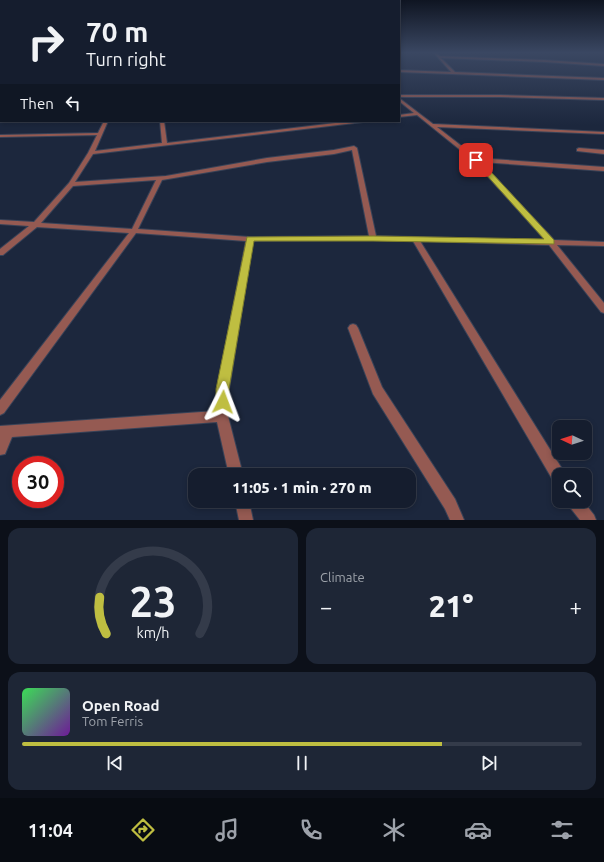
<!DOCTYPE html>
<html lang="en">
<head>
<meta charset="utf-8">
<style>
  :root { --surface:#151d2e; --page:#1e2636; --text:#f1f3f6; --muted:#9da2aa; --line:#343b4a; --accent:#bfbe41 }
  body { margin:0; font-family:Ubuntu,sans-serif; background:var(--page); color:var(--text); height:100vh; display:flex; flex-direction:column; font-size:15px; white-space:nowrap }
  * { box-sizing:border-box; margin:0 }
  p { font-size:13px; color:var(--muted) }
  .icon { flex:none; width:22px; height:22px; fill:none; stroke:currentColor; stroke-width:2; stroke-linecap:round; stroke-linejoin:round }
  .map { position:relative; height:520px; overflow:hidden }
  .side { display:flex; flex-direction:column; gap:8px; padding:8px; background:#0c1019; flex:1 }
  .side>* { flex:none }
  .banner { position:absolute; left:0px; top:0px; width:400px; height:122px; box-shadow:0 2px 6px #0003,0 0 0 1px var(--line); background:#151d2e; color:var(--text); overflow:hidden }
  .needle { width:26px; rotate:274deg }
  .tools { position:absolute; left:552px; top:420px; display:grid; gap:8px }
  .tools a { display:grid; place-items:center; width:40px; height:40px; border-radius:8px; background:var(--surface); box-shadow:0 2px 6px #0003,0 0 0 1px var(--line); font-size:20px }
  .speed { position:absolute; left:12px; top:456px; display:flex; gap:8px; font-size:20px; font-weight:700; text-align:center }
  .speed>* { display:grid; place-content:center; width:52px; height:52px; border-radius:50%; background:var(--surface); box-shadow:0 2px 6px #0003,0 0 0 1px var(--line); line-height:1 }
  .speed .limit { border:6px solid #d22; background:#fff; color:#111 }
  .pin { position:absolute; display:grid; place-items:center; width:34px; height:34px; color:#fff; margin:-17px; border-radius:8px; box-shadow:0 2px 6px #0006 }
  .me { position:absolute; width:44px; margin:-22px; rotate:3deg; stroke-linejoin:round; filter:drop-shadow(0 0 3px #0008) }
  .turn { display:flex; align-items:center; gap:14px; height:84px; padding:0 20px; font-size:18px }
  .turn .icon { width:52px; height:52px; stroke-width:2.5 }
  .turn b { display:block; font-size:28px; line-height:34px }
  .then { display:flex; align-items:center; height:38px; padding:0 20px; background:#0003; gap:8px; font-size:15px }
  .big { font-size:30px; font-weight:800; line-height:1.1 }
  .side .widget { flex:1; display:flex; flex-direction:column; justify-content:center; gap:6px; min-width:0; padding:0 14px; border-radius:12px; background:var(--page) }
  .side .dial { align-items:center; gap:0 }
  .dial svg { height:104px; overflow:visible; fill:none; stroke:var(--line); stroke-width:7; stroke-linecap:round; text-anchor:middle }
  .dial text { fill:var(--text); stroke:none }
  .song { display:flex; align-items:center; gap:12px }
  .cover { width:48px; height:48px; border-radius:6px; background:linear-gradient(135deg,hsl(130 70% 55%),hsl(280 70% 35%)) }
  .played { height:4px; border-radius:2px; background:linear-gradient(90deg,var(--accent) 75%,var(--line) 75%) }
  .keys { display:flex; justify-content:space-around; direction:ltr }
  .heat { display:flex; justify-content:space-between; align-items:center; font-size:22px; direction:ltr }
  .side .tiles { flex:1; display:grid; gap:8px; grid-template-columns:1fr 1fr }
  .widget:last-child { grid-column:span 2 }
  .trip { position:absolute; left:188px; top:468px; width:228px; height:40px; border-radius:12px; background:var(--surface); box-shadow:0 2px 6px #0003,0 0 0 1px var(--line); font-weight:800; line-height:40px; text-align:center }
  .tab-bar { display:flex; height:64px; justify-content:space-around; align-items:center; background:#080c12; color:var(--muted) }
  .tab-bar .icon { width:28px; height:28px }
  .tab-bar .on { color:var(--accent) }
  .tab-bar b { font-size:18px; color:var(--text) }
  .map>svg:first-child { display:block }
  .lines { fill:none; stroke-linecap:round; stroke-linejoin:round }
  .street-casing { stroke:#394358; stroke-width:2 }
  .secondary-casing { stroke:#394358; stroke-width:2 }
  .street { fill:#955a52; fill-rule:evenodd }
  .secondary { fill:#d27469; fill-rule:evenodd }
  .route { fill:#bfbe41; stroke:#7c7c2a }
</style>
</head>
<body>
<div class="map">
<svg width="604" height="520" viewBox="0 0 604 520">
  <rect width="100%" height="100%" fill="#1c273d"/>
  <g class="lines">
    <defs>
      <path id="street" d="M 0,53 L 1,53 L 1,55 L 0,55 Z
        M 434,53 L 436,53 L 440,56 L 545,60 L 604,64 L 604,66 L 545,62 L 441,58 L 455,72 L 604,78 L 604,80 L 399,72 L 399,70 L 451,72 Z
        M 0,76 L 1,76 L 1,78 L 0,78 Z
        M 399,95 L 500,95 L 604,98 L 604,100 L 500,97 L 399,97 Z
        M 0,97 L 1,97 L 1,99 L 0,99 Z
        M 399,98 L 433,124 L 604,132 L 604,134 L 437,127 L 477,158 L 604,167 L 604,171 L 481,162 L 554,240 L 604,242 L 604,246 L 557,245 L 604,303 L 604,313 L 601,312 L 549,245 L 420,241 L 564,472 L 565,475 L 559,475 L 559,484 L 554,482 L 413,241 L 373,240 L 253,241 L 229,389 L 228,416 L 243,475 L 229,475 L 217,422 L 12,437 L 5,454 L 0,455 L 0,426 L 216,411 L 217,389 L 246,241 L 136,233 L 4,413 L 0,415 L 0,400 L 129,233 L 37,227 L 3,255 L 0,255 L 0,249 L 29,226 L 0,224 L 0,220 L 34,222 L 69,183 L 88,153 L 97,135 L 0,137 L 0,135 L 98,133 L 104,121 L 108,121 L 95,151 L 162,143 L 160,121 L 164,121 L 167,143 L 352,121 L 365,121 L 363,122 L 93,154 L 75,182 L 166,176 L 267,158 L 334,150 L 354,146 L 357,148 L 376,236 L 545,240 L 474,161 L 417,115 L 399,117 L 399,115 L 414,113 L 399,101 ZM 352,150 L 369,236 L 250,237 L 138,229 L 162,180 L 267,162 L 334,154 ZM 156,180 L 132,229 L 41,223 L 73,186 Z
        M 0,113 L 1,113 L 1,115 L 0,115 Z
        M 579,148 L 604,150 L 604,154 L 577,151 L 577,149 Z
        M 353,324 L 356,325 L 358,328 L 382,387 L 455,499 L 464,520 L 450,520 L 445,509 L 373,394 L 348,328 L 350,325 Z
        M 235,501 L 249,501 L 253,520 L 239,520 Z
        M 567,501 L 583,501 L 594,515 L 596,520 L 580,520 L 569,506 Z"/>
      <path id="secondary" d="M 0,66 L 1,66 L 1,68 L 0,68 Z"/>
    </defs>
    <!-- street casing -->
    <use href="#street" class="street-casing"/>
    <!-- secondary casing -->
    <use href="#secondary" class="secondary-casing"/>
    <!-- street -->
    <use href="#street" class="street"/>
    <!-- secondary -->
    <use href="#secondary" class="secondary"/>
  </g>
  <!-- sky -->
  <linearGradient id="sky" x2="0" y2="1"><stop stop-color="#0f1522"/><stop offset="0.42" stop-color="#3a4762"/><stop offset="1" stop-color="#3a4762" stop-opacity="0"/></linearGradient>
  <rect width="604" height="125" fill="url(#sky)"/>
  <!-- route -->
  <path class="route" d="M 474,158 L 478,158 L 554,240 L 554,244 L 373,241 L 254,241 L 229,389 L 229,402 L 227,407 L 223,409 L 218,407 L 216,402 L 216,389 L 247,237 L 373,236 L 544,239 L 474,161 Z"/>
</svg>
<div class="tools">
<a><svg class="needle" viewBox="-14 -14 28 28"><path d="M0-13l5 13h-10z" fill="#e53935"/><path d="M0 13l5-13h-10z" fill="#9da2aa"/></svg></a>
<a><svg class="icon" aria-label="search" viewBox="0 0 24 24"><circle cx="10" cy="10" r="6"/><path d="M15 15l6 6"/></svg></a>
</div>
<div class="speed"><div class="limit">30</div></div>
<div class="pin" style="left:476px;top:160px;background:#d93025"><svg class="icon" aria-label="arrive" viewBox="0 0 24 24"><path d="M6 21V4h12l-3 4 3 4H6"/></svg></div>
<svg class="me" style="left:223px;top:402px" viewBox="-20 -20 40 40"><path d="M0-17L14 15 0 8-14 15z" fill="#bfbe41" stroke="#fff" stroke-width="4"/></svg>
<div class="trip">11:05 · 1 min · 270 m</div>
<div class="banner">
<div class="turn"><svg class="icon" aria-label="right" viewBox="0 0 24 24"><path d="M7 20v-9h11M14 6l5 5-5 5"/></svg><div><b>70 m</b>Turn right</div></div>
<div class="then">Then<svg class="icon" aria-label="left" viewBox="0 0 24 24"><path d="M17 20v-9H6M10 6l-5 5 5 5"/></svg></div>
</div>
</div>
<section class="side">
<div class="tiles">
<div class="widget dial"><svg viewBox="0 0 100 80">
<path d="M14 69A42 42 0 1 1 86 69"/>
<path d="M14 69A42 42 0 0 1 9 41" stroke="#bfbe41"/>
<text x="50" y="56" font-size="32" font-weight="700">23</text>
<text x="50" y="72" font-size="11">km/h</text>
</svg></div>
<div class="widget"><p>Climate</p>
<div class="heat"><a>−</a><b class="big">21°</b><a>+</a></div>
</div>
<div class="widget">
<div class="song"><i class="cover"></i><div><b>Open Road</b><p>Tom Ferris</p></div></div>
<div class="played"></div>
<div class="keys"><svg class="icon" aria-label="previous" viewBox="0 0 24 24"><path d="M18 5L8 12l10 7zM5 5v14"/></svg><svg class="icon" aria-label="pause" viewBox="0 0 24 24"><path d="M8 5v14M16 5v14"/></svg><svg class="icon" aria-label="next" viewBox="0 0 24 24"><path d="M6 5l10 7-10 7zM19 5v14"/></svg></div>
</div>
</div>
</section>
<nav class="tab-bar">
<b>11:04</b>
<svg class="icon on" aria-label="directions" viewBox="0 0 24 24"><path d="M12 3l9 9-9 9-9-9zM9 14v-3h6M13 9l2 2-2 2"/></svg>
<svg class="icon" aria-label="music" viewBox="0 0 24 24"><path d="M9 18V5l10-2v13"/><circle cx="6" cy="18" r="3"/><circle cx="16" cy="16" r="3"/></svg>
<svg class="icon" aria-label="phone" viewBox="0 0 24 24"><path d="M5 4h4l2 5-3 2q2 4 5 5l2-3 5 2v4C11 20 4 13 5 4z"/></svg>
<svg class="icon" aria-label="climate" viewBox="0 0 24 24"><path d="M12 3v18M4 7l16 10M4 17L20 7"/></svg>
<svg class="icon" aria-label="car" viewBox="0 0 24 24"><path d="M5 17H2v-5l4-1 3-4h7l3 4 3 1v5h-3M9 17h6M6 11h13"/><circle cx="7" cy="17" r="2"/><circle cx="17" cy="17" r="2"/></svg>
<svg class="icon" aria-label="filters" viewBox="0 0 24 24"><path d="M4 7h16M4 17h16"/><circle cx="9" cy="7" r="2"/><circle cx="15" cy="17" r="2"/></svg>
</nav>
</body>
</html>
